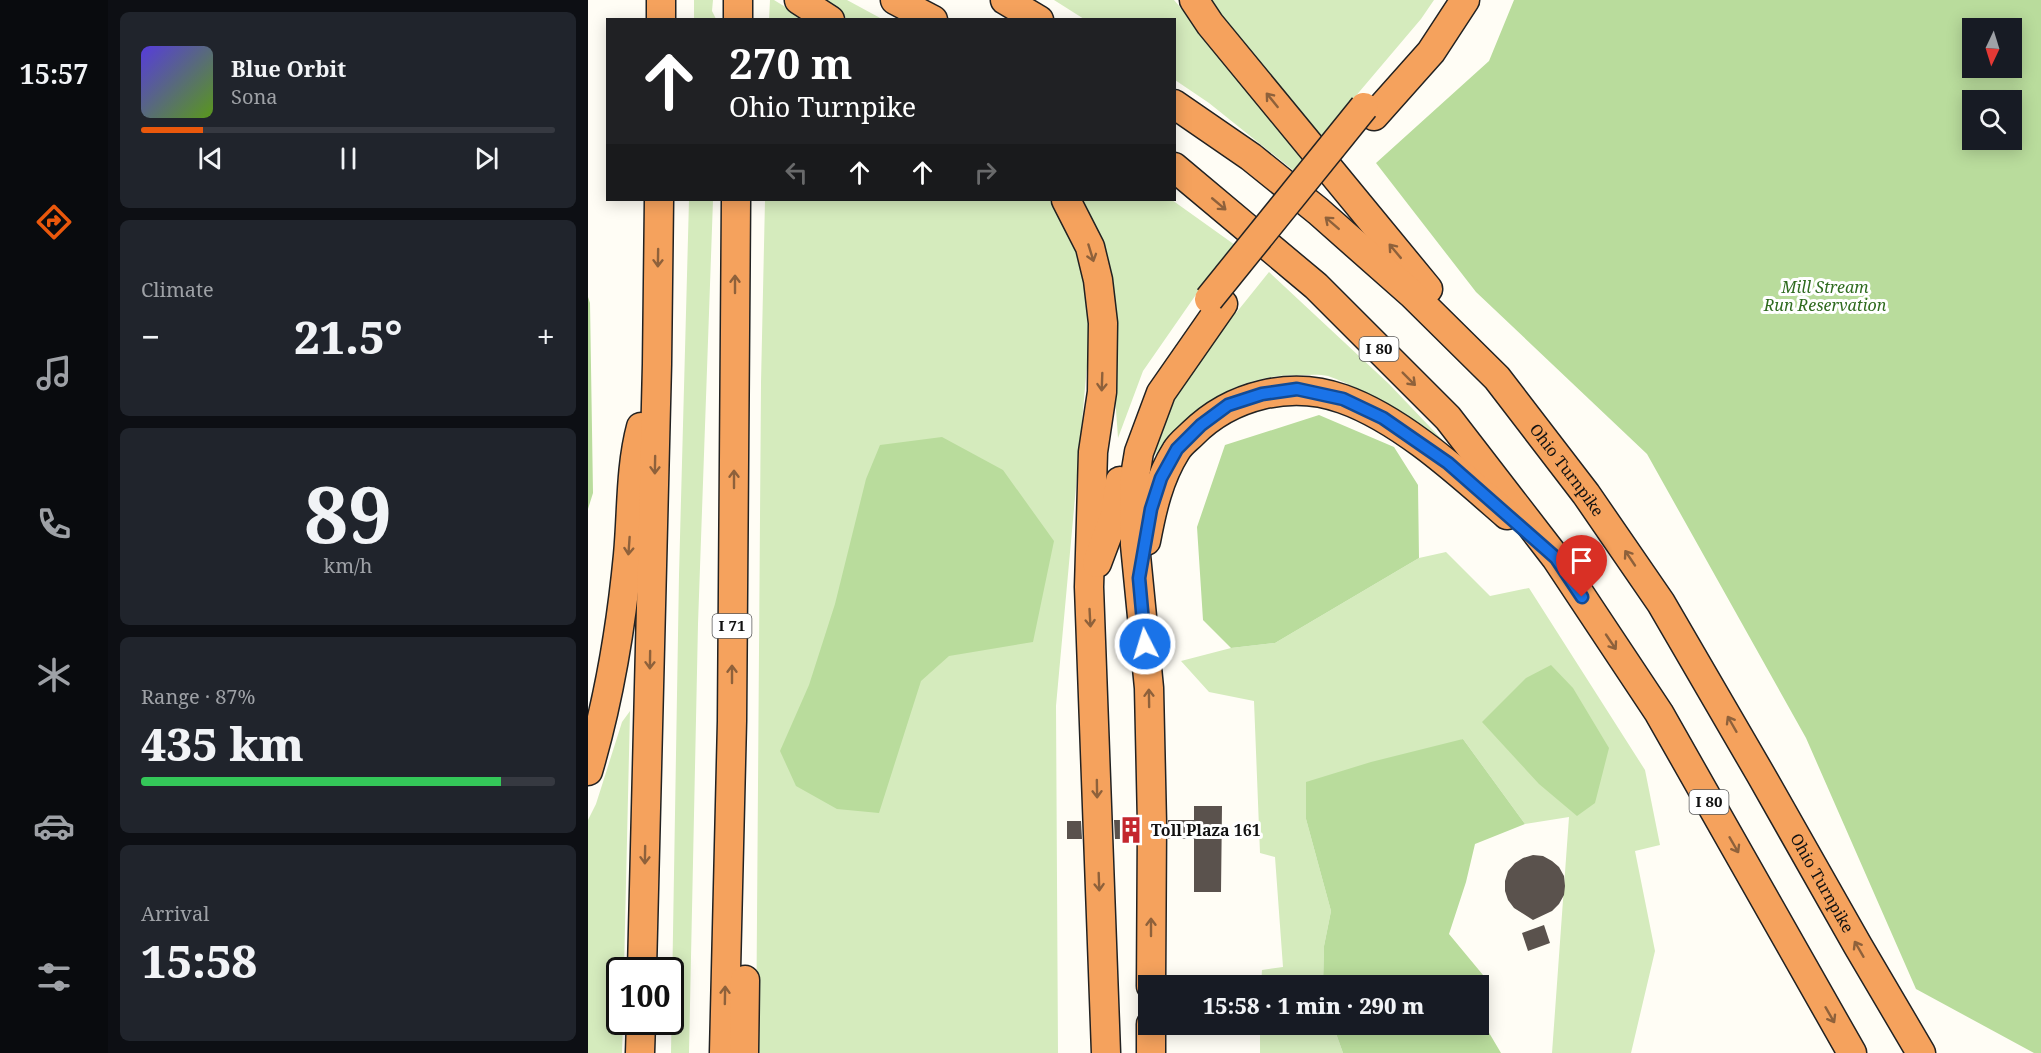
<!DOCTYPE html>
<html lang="en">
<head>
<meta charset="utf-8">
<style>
  :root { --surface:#171b24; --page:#20242c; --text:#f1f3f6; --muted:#9ea1a6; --line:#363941; --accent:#ea580c }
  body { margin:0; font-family:"Noto Serif",serif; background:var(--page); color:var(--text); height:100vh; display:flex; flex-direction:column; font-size:22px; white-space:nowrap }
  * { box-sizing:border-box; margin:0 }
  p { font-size:20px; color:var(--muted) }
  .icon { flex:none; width:33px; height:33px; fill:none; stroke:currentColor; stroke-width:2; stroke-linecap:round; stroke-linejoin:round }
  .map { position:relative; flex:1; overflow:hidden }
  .sheet { display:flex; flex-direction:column; gap:12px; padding:12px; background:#0d0f14; width:480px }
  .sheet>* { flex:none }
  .guide { position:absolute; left:18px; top:18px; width:570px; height:183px; border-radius:0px; box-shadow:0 3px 15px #0003; background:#202124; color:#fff; overflow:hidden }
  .needle { width:39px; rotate:184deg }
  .buttons { position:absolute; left:1374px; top:18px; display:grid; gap:12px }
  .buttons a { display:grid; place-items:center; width:60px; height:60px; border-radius:0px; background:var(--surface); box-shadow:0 3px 15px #0003; font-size:30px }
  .speed { position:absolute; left:18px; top:957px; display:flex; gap:12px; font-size:30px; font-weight:700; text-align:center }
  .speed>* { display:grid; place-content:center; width:78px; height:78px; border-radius:50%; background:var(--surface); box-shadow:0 3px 15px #0003; line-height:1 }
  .speed .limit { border:3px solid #111; border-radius:9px; background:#fff; color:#111 }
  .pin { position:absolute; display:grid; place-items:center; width:51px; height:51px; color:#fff; margin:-62px -26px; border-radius:50% 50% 50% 0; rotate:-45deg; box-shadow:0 0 6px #0007 }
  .pin .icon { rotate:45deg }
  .me { position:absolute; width:66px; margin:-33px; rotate:355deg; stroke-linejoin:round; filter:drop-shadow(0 0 4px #0008) }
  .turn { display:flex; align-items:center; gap:21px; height:126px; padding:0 24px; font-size:27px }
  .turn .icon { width:78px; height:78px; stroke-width:2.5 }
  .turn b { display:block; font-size:42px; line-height:51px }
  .lanes { display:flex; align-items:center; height:57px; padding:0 24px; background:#0003; justify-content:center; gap:30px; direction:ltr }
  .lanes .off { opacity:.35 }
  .big { font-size:45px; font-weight:800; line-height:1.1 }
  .sheet .card { flex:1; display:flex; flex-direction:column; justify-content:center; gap:9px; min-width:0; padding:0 21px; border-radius:9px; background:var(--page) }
  .sheet .dial { align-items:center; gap:0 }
  .dial b { font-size:78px; line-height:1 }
  .song { display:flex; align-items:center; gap:18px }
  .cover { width:72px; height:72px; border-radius:9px; background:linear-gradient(135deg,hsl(250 70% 55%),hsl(90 70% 35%)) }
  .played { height:6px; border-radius:3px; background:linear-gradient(90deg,var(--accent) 15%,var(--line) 15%) }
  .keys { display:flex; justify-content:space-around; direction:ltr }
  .heat { display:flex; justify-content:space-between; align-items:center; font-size:33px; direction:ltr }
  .charge { height:9px; border-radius:4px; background:linear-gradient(90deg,#34c759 87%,var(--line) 0) }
  .trip { position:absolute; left:550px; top:975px; width:351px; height:60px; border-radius:0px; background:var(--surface); box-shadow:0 3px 15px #0003; font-weight:800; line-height:60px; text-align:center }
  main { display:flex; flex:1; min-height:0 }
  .tabs { display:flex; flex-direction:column; width:108px; justify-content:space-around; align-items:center; background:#090b0e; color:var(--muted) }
  .tabs .icon { width:42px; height:42px }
  .tabs .current { color:var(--accent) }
  .tabs b { font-size:27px; color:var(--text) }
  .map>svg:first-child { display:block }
  .green { fill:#d5ebbd }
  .forest { fill:#b9dc9c; fill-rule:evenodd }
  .building { fill:#5a524d }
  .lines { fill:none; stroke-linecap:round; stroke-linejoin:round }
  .highway-casing { stroke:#222; stroke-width:31 }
  .highway { stroke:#f5a25d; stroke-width:28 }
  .highway-bridge-casing { stroke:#222; stroke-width:31; stroke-linecap:butt }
  .highway-bridge { stroke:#f5a25d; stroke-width:28 }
  .oneway { stroke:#8e613b }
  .route-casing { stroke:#114b97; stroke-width:15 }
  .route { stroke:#1a73e8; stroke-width:10 }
  .labels { text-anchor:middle; stroke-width:6; stroke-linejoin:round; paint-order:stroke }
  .shield { fill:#fff; stroke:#585858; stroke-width:1.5 }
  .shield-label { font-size:15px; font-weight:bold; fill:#111 }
  .park-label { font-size:16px; font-style:italic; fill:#2f6b1f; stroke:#fff }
  .street-label { font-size:16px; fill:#111; stroke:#fff }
  .poi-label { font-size:16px; font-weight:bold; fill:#111; stroke:#fff; text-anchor:start }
</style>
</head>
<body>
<main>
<nav class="tabs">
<b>15:57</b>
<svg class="icon current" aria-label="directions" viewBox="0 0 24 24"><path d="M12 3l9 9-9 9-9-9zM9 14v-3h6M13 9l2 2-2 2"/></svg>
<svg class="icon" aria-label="music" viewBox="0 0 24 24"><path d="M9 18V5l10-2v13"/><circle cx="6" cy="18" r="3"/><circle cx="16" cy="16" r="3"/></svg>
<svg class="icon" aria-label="phone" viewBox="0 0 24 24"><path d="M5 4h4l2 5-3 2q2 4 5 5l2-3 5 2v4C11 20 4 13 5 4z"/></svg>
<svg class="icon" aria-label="climate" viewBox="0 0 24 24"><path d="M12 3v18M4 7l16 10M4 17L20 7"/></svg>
<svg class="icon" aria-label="car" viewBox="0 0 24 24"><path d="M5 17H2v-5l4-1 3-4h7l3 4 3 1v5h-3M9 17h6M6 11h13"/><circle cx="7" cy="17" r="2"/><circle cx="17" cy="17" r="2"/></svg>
<svg class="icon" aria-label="filters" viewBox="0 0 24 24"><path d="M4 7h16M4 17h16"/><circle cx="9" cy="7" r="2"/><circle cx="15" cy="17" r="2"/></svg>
</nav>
<section class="sheet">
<div class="card">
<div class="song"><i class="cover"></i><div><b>Blue Orbit</b><p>Sona</p></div></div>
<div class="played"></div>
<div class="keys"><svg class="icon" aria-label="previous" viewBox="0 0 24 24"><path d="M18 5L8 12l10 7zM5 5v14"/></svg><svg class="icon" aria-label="pause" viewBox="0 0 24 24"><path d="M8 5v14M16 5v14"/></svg><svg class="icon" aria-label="next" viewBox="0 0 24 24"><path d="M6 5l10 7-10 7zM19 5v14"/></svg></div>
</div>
<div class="card"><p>Climate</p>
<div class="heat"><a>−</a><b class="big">21.5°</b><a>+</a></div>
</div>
<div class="card dial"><b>89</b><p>km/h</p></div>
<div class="card"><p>Range · 87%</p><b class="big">435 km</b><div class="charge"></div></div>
<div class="card"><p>Arrival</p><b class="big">15:58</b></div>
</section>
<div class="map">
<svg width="1453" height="1053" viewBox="0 0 1453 1053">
  <rect width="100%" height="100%" fill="#fffdf5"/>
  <!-- green -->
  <path class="green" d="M 106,0 L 125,0 L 124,11 L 128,19 L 106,19 Z
    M 182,0 L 186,0 L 217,19 L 181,20 Z
    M 228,0 L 259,0 L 294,19 L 260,19 Z
    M 466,0 L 586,0 L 718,156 L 706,171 L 621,103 L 587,80 L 586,20 L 496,19 Z
    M 616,0 L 846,0 L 833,19 L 733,137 Z
    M 101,200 L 125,200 L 110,624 L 101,1053 L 83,1053 L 91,575 Z
    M 177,200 L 463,200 L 493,245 L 503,307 L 500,355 L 468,706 L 470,1053 L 168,1053 L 173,383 Z
    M 489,200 L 584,200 L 647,245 L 614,286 L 555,371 L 530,438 L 522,326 Z
    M 681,272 L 801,384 L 862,448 C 823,423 784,391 740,376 C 732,374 721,375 712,375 C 648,374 599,408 564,459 C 569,404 611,353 643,309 L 648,313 Z
    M 858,552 L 902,596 L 941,588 L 1057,770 L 1072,845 L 1047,851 L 1067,951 L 1043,1053 L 964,1053 L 981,817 L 937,824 L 875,739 L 718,819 L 743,911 L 736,946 L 735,985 L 673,985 L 674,970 L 695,967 L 687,857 L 672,853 L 666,701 L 621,692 L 593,661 L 643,648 L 687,643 L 831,558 Z
    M 42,711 L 36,970 L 32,970 L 32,1022 L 35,1022 L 34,1053 L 0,1053 L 0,820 L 8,804 L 34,722 Z
    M 672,1025 L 745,1025 L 755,1053 L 672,1053 Z"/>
  <!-- forest -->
  <path class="forest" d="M 926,0 L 1453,0 L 1453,1053 L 1446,1053 L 1328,989 L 1218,738 L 1059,454 L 888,292 L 788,163 L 901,61 ZM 1424,28 L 1424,68 L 1384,68 L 1384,28 ZM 1384,100 L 1424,100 L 1424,140 L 1384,140 Z
    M 0,297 L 2,303 L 5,493 L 0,509 Z
    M 731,415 L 806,447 L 830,485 L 831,558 L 687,643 L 643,648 L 615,620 L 609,527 L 637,445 Z
    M 354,437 L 415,470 L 466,541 L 445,642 L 361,656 L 333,681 L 291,813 L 249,809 L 208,786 L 192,751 L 221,685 L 247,604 L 278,479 L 292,445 Z
    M 963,665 L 985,688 L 1021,748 L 1007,803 L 989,816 L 951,784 L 894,722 L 938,678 Z
    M 875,739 L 937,824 L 887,844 L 878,882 L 861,934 L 895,975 L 900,1031 L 913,1053 L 755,1053 L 745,1025 L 891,1024 L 891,986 L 735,985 L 736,946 L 743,911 L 718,819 L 718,782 L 783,762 Z"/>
  <!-- building -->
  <path class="building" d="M 606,806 L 634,806 L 633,892 L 606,892 L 606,839 L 580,839 L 580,820 L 606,820 Z
    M 526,820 L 547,820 L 547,839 L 527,839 Z
    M 479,821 L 493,821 L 494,839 L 479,839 Z
    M 945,855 L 955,856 L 964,861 L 971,867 L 976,876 L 977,886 L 976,895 L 971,904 L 964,911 L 945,920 L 926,908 L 920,900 L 917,891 L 917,881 L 920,871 L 927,863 L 935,858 Z
    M 956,925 L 962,943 L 940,951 L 934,933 Z"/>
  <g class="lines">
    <defs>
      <g id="highway">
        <path d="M 211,0 L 242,20"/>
        <path d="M 307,0 L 345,20"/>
        <path d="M 417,0 L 451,20"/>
        <path d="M 606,0 L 622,24 L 840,289"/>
        <path d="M 73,20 L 73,0"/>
        <path d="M 150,20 L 150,0"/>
        <path id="s1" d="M 586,104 L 663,157 L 730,211 L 825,295 L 909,378 L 998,494 L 1073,603 L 1173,775 L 1270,946 L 1333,1053"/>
        <path d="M 786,116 L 843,52 L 877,0"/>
        <path d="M 586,167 L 728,286 L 860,418 L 968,558 L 1071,713 L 1264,1053"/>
        <path d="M 478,200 L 502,247 L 510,280 L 515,323 L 514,392 L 505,452 L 501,587 L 518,1053"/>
        <path d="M 558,541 C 564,509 571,478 588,451 C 592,444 599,439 604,434 C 643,395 703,380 755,399 C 814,420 872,474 919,515"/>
        <path d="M 509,563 L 527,515 L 532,481"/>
        <path d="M 0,771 C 21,700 33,628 40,555 C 44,513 42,468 53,427"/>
        <path d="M 54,970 L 69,364 L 71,200"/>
        <path d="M 563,986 L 564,824 L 561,688 L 547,545 L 546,482 L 551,452 L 573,393 L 635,304"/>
        <path d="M 52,1053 L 53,1022"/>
        <path d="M 136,1053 L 144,721 L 148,200"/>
        <path d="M 156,1053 L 157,980"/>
        <path d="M 563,1053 L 563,1024"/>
      </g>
    </defs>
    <!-- highway casing -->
    <use href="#highway" class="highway-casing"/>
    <!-- highway -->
    <use href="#highway" class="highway"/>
    <defs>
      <path id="highway-bridge" d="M 621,299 L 776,107"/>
    </defs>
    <!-- highway-bridge casing -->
    <use href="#highway-bridge" class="highway-bridge-casing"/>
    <!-- highway-bridge -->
    <use href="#highway-bridge" class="highway-bridge"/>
  </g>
  <!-- one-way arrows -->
  <defs><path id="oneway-shaft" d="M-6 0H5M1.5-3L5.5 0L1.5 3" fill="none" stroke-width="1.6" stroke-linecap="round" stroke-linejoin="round" transform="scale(1.5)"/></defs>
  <g class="oneway">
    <use href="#oneway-shaft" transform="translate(684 100) rotate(-129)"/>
    <use href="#oneway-shaft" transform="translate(631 204) rotate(40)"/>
    <use href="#oneway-shaft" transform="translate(744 223) rotate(-139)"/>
    <use href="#oneway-shaft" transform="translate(807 251) rotate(-130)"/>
    <use href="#oneway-shaft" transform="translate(503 253) rotate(73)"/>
    <use href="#oneway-shaft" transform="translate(70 258) rotate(91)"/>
    <use href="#oneway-shaft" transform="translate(147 284) rotate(-90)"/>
    <use href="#oneway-shaft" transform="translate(821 379) rotate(45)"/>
    <use href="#oneway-shaft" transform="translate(514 382) rotate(92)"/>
    <use href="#oneway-shaft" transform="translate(67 465) rotate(91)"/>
    <use href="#oneway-shaft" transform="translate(146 479) rotate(-90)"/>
    <use href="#oneway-shaft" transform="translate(41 546) rotate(94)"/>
    <use href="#oneway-shaft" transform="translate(1042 558) rotate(-124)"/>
    <use href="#oneway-shaft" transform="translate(502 618) rotate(87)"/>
    <use href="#oneway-shaft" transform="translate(1023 642) rotate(56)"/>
    <use href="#oneway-shaft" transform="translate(62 660) rotate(91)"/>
    <use href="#oneway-shaft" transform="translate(144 674) rotate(-90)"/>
    <use href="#oneway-shaft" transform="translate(561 698) rotate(-91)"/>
    <use href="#oneway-shaft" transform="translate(1144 724) rotate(-120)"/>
    <use href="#oneway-shaft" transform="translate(509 789) rotate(89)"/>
    <use href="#oneway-shaft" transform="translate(1146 845) rotate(60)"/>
    <use href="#oneway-shaft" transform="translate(57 855) rotate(91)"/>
    <use href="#oneway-shaft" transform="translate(511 882) rotate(88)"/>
    <use href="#oneway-shaft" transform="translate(563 927) rotate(-90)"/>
    <use href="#oneway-shaft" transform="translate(1271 949) rotate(-120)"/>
    <use href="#oneway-shaft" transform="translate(137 995) rotate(-89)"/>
    <use href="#oneway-shaft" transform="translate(1242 1015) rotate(60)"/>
  </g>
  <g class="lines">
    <defs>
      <path id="route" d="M 557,644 L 551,578 L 563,509 L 573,478 L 589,449 L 613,425 L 640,405 L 674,394 L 709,389 L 755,399 L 795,418 L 860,463 L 968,558 L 994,597"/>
    </defs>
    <!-- route casing -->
    <use href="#route" class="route-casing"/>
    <!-- route -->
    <use href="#route" class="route"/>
  </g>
  <!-- icons -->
  <defs>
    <symbol id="building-bare" viewBox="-9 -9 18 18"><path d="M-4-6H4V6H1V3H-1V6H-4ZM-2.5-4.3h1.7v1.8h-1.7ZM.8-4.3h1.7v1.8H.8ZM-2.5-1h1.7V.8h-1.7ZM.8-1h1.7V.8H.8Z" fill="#c4262e" stroke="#fff" stroke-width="2.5" paint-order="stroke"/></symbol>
  </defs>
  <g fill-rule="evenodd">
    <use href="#building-bare" x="524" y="811" width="38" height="38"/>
  </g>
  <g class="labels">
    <!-- shield labels -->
    <g class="shield">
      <rect x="771.5" y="337" width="39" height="24" rx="4.5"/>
      <rect x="124.5" y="614" width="39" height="24" rx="4.5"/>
      <rect x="1101.5" y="790" width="39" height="24" rx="4.5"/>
    </g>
    <g class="shield-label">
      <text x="791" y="354">I 80</text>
      <text x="144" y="631">I 71</text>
      <text x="1121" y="807">I 80</text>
    </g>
    <!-- park labels -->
    <g class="park-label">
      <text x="1237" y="293">Mill Stream<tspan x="1237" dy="18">Run Reservation</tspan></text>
    </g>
    <!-- street labels -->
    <g class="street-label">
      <text dy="6" stroke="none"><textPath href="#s1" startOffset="540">Ohio Turnpike</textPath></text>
      <text dy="6" stroke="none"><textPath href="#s1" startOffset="1026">Ohio Turnpike</textPath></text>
    </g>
    <!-- poi labels -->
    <g class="poi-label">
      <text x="563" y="836">Toll Plaza 161</text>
    </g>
  </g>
</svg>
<div class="buttons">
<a><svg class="needle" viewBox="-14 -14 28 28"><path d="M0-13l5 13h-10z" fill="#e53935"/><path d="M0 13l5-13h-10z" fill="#9ea1a6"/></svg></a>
<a><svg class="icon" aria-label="search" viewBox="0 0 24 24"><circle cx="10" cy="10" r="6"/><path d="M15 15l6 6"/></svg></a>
</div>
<div class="speed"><div class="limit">100</div></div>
<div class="pin" style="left:994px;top:597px;background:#d93025"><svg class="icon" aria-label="arrive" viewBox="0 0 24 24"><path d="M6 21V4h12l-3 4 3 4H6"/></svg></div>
<svg class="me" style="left:557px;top:644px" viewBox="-20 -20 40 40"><circle r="17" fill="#1a73e8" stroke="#fff" stroke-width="3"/><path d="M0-11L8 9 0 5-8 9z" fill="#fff"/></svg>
<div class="trip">15:58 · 1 min · 290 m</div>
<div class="guide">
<div class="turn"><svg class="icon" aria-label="ahead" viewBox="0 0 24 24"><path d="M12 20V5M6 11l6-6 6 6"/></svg><div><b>270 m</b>Ohio Turnpike</div></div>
<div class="lanes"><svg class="icon off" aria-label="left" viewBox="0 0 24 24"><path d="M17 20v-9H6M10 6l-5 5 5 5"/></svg><svg class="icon" aria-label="ahead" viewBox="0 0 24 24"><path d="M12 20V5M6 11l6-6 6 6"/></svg><svg class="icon" aria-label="ahead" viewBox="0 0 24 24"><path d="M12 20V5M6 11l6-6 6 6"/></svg><svg class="icon off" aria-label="right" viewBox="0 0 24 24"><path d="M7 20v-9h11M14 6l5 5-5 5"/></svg></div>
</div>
</div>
</main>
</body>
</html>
